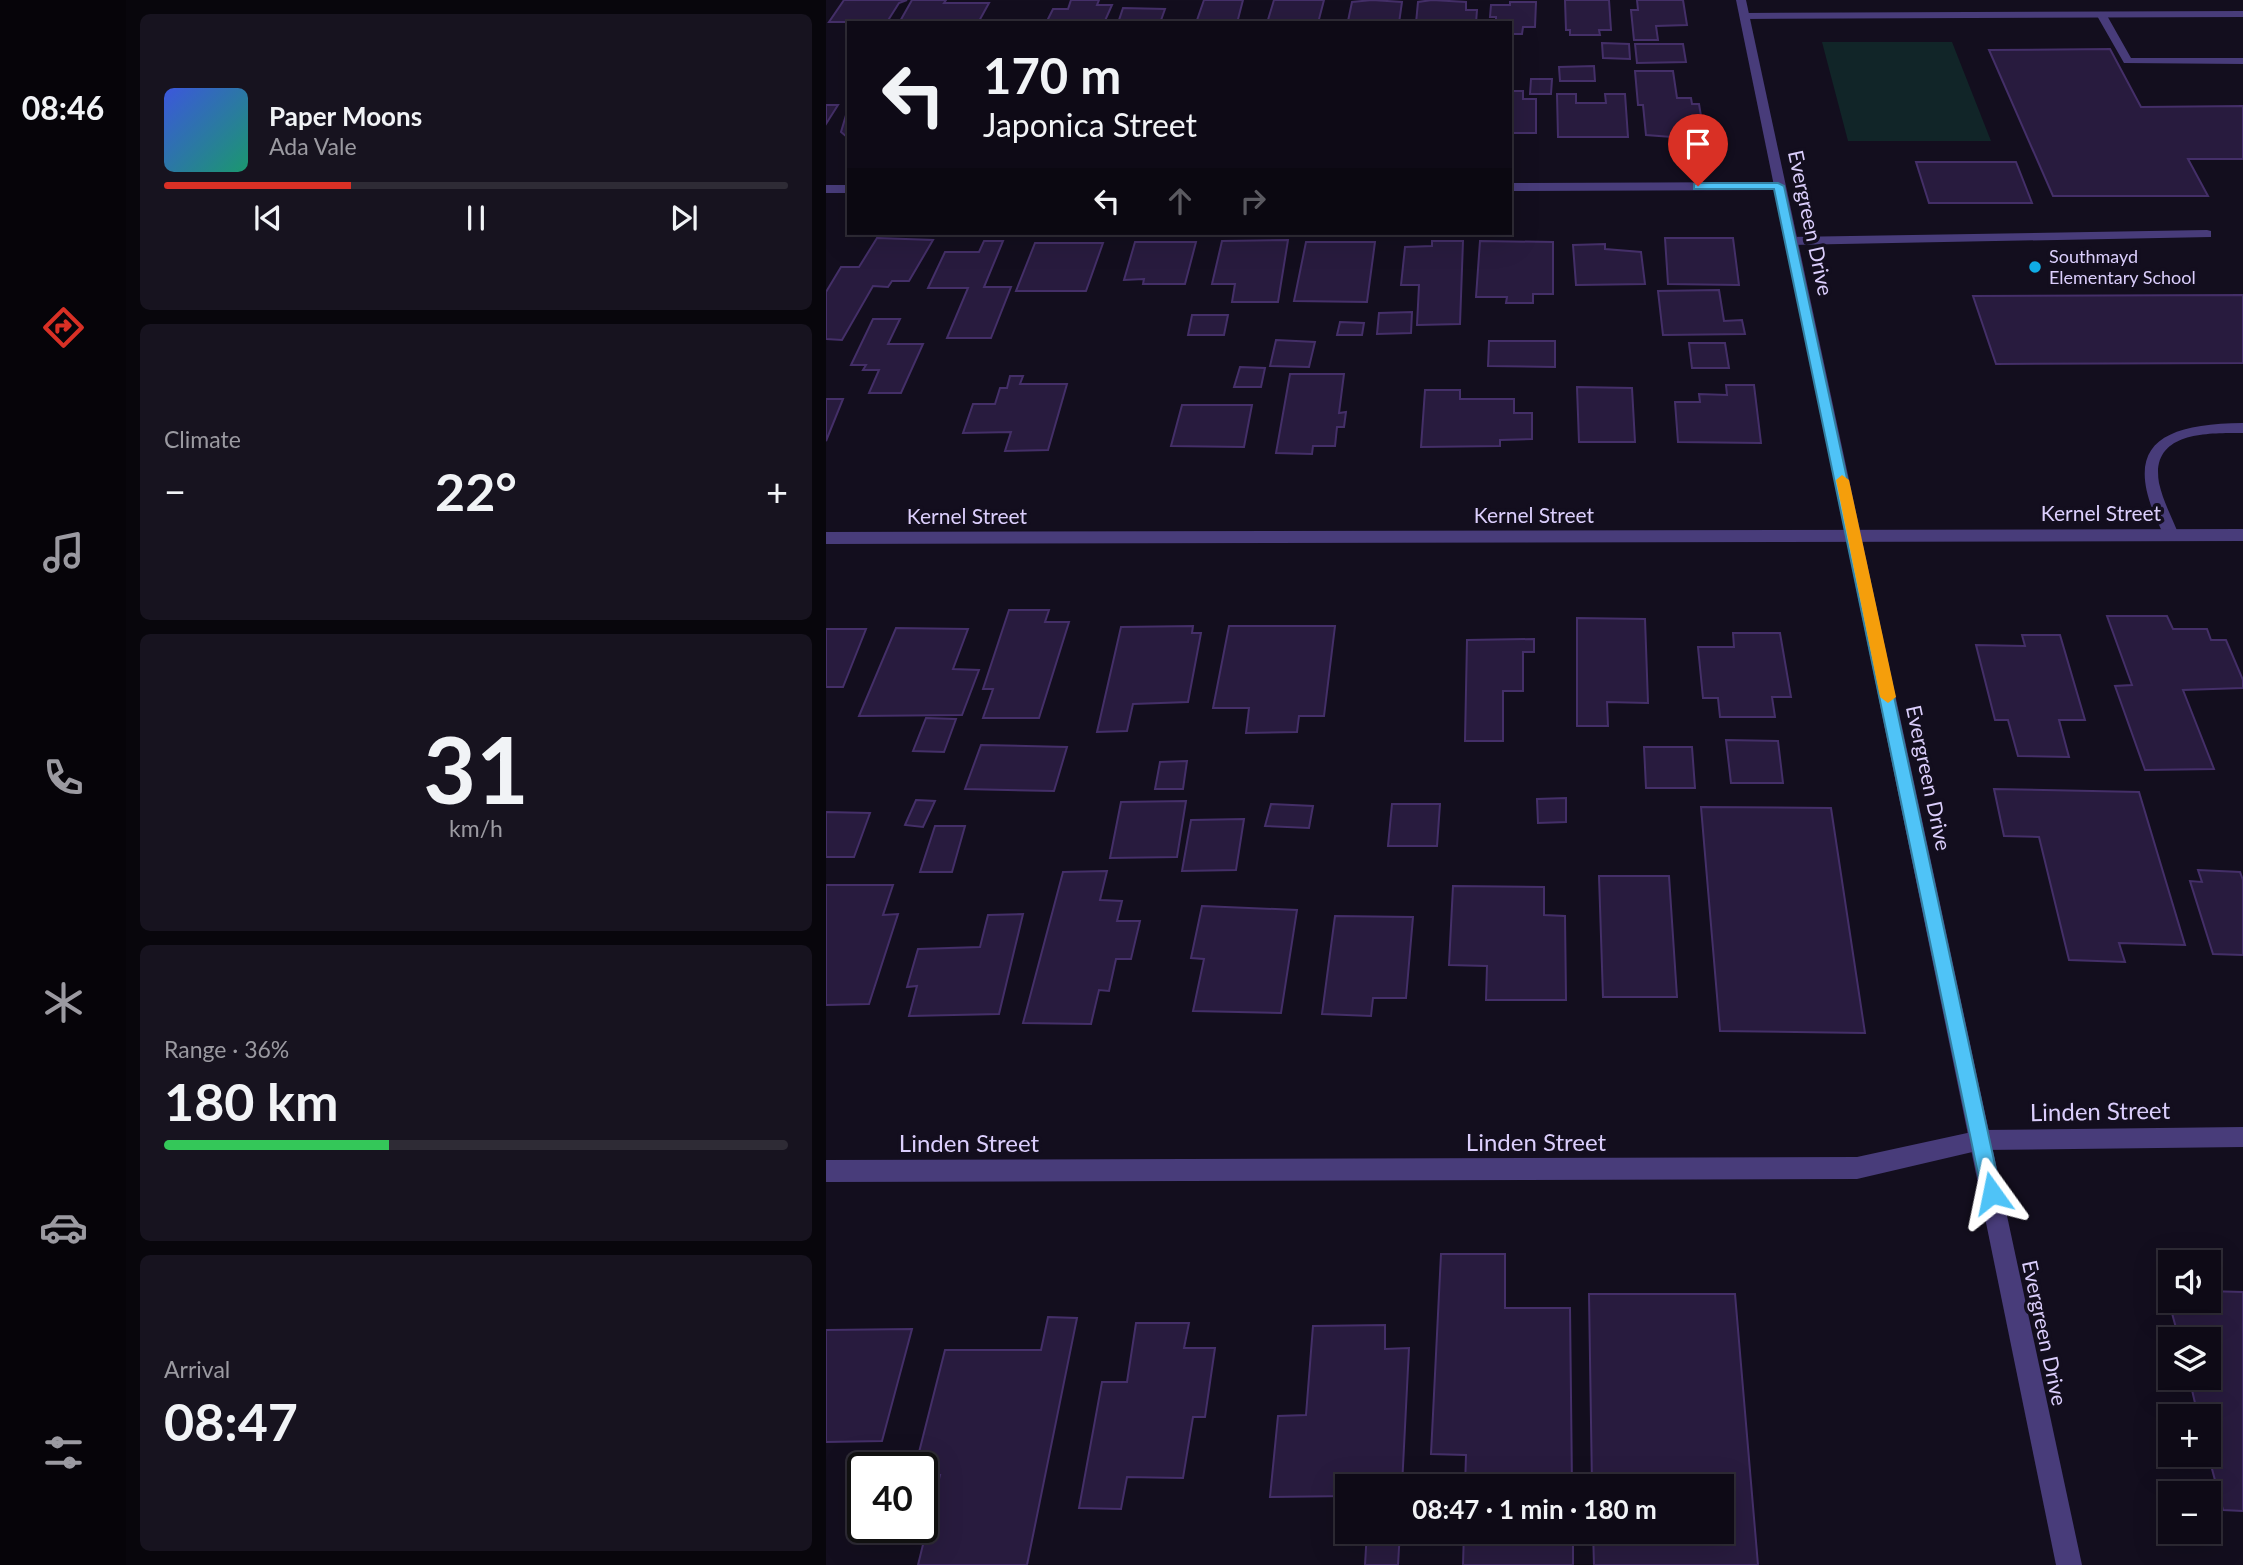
<!DOCTYPE html>
<html lang="en">
<head>
<meta charset="utf-8">
<style>
  :root { --surface:#0e0a16; --page:#17131f; --text:#f1f3f6; --muted:#9b9aa1; --line:#2e2b35; --accent:#d93025 }
  body { margin:0; font-family:Lato,sans-serif; background:var(--page); color:var(--text); height:100vh; display:flex; flex-direction:column; font-size:26px; white-space:nowrap }
  * { box-sizing:border-box; margin:0 }
  p { font-size:23px; color:var(--muted) }
  .icon { flex:none; width:38px; height:38px; fill:none; stroke:currentColor; stroke-width:2; stroke-linecap:round; stroke-linejoin:round }
  .map { position:relative; flex:1; overflow:hidden }
  .sheet { display:flex; flex-direction:column; gap:14px; padding:14px; background:#08060c; width:700px }
  .sheet>* { flex:none }
  .top-card { position:absolute; left:21px; top:21px; width:665px; height:214px; border-radius:0px; box-shadow:0 7px 28px #0002,0 0 0 2px var(--line); background:#0e0a16; color:var(--text); overflow:hidden }
  .buttons { position:absolute; left:1332px; top:1250px; display:grid; gap:14px }
  .buttons a { display:grid; place-items:center; width:63px; height:63px; border-radius:0px; background:var(--surface); box-shadow:0 7px 28px #0002,0 0 0 2px var(--line); font-size:35px }
  .speed { position:absolute; left:21px; top:1452px; display:flex; gap:14px; font-size:35px; font-weight:700; text-align:center }
  .speed>* { display:grid; place-content:center; width:91px; height:91px; border-radius:50%; background:var(--surface); box-shadow:0 7px 28px #0002,0 0 0 2px var(--line); line-height:1 }
  .speed .limit { border:4px solid #111; border-radius:10px; background:#fff; color:#111 }
  .pin { position:absolute; display:grid; place-items:center; width:60px; height:60px; color:#fff; margin:-72px -30px; border-radius:50% 50% 50% 0; rotate:-45deg; box-shadow:0 0 7px #0007 }
  .pin .icon { rotate:45deg }
  .me { position:absolute; width:77px; margin:-38px; rotate:348deg; stroke-linejoin:round; filter:drop-shadow(0 0 5px #0008) }
  .turn { display:flex; align-items:center; gap:24px; height:147px; padding:0 21px; font-size:32px }
  .turn .icon { width:91px; height:91px; stroke-width:2.5 }
  .turn b { display:block; font-size:49px; line-height:60px }
  .lanes { display:flex; align-items:center; height:66px; padding:0 21px; background:#0003; justify-content:center; gap:35px; direction:ltr }
  .lanes .off { opacity:.35 }
  .big { font-size:52px; font-weight:700; line-height:1.1 }
  .sheet .card { flex:1; display:flex; flex-direction:column; justify-content:center; gap:10px; min-width:0; padding:0 24px; border-radius:10px; background:var(--page) }
  .sheet .dial { align-items:center; gap:0 }
  .dial b { font-size:91px; line-height:1 }
  .song { display:flex; align-items:center; gap:21px }
  .cover { width:84px; height:84px; border-radius:10px; background:linear-gradient(135deg,hsl(230 70% 55%),hsl(160 70% 35%)) }
  .played { height:7px; border-radius:4px; background:linear-gradient(90deg,var(--accent) 30%,var(--line) 30%) }
  .keys { display:flex; justify-content:space-around; direction:ltr }
  .heat { display:flex; justify-content:space-between; align-items:center; font-size:38px; direction:ltr }
  .charge { height:10px; border-radius:5px; background:linear-gradient(90deg,#34c759 36%,var(--line) 0) }
  .trip { position:absolute; left:509px; top:1474px; width:399px; height:70px; border-radius:0px; background:var(--surface); box-shadow:0 7px 28px #0002,0 0 0 2px var(--line); font-weight:700; line-height:70px; text-align:center }
  main { display:flex; flex:1; min-height:0 }
  .menu { display:flex; flex-direction:column; width:126px; justify-content:space-around; align-items:center; background:#060409; color:var(--muted) }
  .menu .icon { width:49px; height:49px }
  .menu .on { color:var(--accent) }
  .menu b { font-size:32px; color:var(--text) }
  .map>svg:first-child { display:block }
  .green { fill:#112528 }
  .building { fill:#281b3e; stroke:#442f68; stroke-width:2 }
  .lines { fill:none; stroke-linecap:round; stroke-linejoin:round }
  .service { fill:#483c7a; fill-rule:evenodd }
  .minor { fill:#483c7a; fill-rule:evenodd }
  .tertiary { fill:#483c7a; fill-rule:evenodd }
  .route { fill:#4fc3f7; stroke:#337fa1; stroke-width:2 }
  .slow { fill:#f59e0b }
  .poi-dot { fill:#10ade6; stroke:#130e1e; stroke-width:2.5 }
  .labels { text-anchor:middle; stroke-width:7; stroke-linejoin:round; paint-order:stroke }
  .far-poi-label { font-size:18px; fill:#dbcefc; stroke:#130e1e; text-anchor:start }
  .street-label { font-size:21px; fill:#dbcefc; stroke:#130e1e }
  .near-street-label { font-size:24px; fill:#dbcefc; stroke:#130e1e }
</style>
</head>
<body>
<main>
<nav class="menu">
<b>08:46</b>
<svg class="icon on" aria-label="directions" viewBox="0 0 24 24"><path d="M12 3l9 9-9 9-9-9zM9 14v-3h6M13 9l2 2-2 2"/></svg>
<svg class="icon" aria-label="music" viewBox="0 0 24 24"><path d="M9 18V5l10-2v13"/><circle cx="6" cy="18" r="3"/><circle cx="16" cy="16" r="3"/></svg>
<svg class="icon" aria-label="phone" viewBox="0 0 24 24"><path d="M5 4h4l2 5-3 2q2 4 5 5l2-3 5 2v4C11 20 4 13 5 4z"/></svg>
<svg class="icon" aria-label="climate" viewBox="0 0 24 24"><path d="M12 3v18M4 7l16 10M4 17L20 7"/></svg>
<svg class="icon" aria-label="car" viewBox="0 0 24 24"><path d="M5 17H2v-5l4-1 3-4h7l3 4 3 1v5h-3M9 17h6M6 11h13"/><circle cx="7" cy="17" r="2"/><circle cx="17" cy="17" r="2"/></svg>
<svg class="icon" aria-label="filters" viewBox="0 0 24 24"><path d="M4 7h16M4 17h16"/><circle cx="9" cy="7" r="2"/><circle cx="15" cy="17" r="2"/></svg>
</nav>
<section class="sheet">
<div class="card">
<div class="song"><i class="cover"></i><div><b>Paper Moons</b><p>Ada Vale</p></div></div>
<div class="played"></div>
<div class="keys"><svg class="icon" aria-label="previous" viewBox="0 0 24 24"><path d="M18 5L8 12l10 7zM5 5v14"/></svg><svg class="icon" aria-label="pause" viewBox="0 0 24 24"><path d="M8 5v14M16 5v14"/></svg><svg class="icon" aria-label="next" viewBox="0 0 24 24"><path d="M6 5l10 7-10 7zM19 5v14"/></svg></div>
</div>
<div class="card"><p>Climate</p>
<div class="heat"><a>−</a><b class="big">22°</b><a>+</a></div>
</div>
<div class="card dial"><b>31</b><p>km/h</p></div>
<div class="card"><p>Range · 36%</p><b class="big">180 km</b><div class="charge"></div></div>
<div class="card"><p>Arrival</p><b class="big">08:47</b></div>
</section>
<div class="map">
<svg width="1417" height="1565" viewBox="0 0 1417 1565">
  <rect width="100%" height="100%" fill="#130e1e"/>
  <!-- green -->
  <path class="green" d="M 996,42 L 1126,42 L 1165,141 L 1022,141 Z"/>
  <!-- building -->
  <path class="building" d="M 18,0 L 81,0 L 73,3 L 61,22 L 3,22 Z
    M 86,0 L 120,0 L 118,3 L 163,3 L 152,23 L 73,23 Z
    M 245,0 L 273,0 L 271,5 L 286,5 L 278,23 L 220,23 L 227,9 L 242,9 Z
    M 378,0 L 417,0 L 411,23 L 370,23 Z
    M 448,0 L 498,0 L 492,23 L 441,23 Z
    M 546,0 L 576,2 L 573,23 L 522,21 L 526,2 Z
    M 606,0 L 640,2 L 640,10 L 651,10 L 650,23 L 590,23 L 592,2 Z
    M 739,0 L 783,0 L 785,30 L 773,30 L 774,35 L 744,35 L 744,30 L 740,30 Z
    M 811,0 L 857,0 L 861,25 L 830,26 L 832,40 L 808,40 L 805,10 L 812,10 Z
    M 684,2 L 710,2 L 709,27 L 697,27 L 696,34 L 684,34 L 684,23 L 670,23 L 670,17 L 664,17 L 665,5 L 684,5 Z
    M 297,8 L 339,9 L 334,23 L 292,23 Z
    M 776,43 L 803,44 L 804,59 L 777,58 Z
    M 809,44 L 857,44 L 860,62 L 811,63 Z
    M 1284,49 L 1315,107 L 1417,106 L 1417,159 L 1362,159 L 1382,196 L 1227,196 L 1163,50 Z
    M 768,66 L 769,81 L 734,81 L 733,67 Z
    M 809,71 L 847,71 L 851,98 L 865,98 L 866,104 L 873,104 L 878,134 L 858,134 L 859,138 L 820,135 L 817,105 L 812,105 Z
    M 705,79 L 726,79 L 725,94 L 704,94 Z
    M 684,91 L 697,91 L 697,99 L 710,99 L 710,133 L 684,133 Z
    M 731,94 L 750,94 L 750,103 L 780,103 L 779,94 L 799,94 L 802,137 L 732,137 Z
    M 0,105 L 12,105 L 0,124 Z
    M 23,105 L 23,137 L 21,137 L 15,132 Z
    M 1090,162 L 1190,162 L 1206,203 L 1103,203 Z
    M 51,238 L 107,240 L 83,281 L 66,281 L 62,287 L 47,286 L 16,340 L 0,339 L 0,292 L 15,267 L 33,267 Z
    M 839,238 L 907,238 L 913,285 L 842,284 Z
    M 462,240 L 452,302 L 406,302 L 409,284 L 386,284 L 396,241 Z
    M 158,241 L 177,241 L 158,287 L 185,287 L 165,338 L 121,338 L 142,288 L 102,288 L 119,252 L 153,252 Z
    M 606,241 L 637,241 L 634,324 L 591,325 L 593,285 L 575,285 L 579,247 L 606,246 Z
    M 654,241 L 727,242 L 727,294 L 707,294 L 707,303 L 680,303 L 681,297 L 650,297 Z
    M 309,242 L 370,242 L 359,284 L 317,284 L 318,279 L 298,280 Z
    M 480,242 L 549,242 L 541,302 L 468,301 Z
    M 209,243 L 277,243 L 260,291 L 190,291 Z
    M 779,244 L 779,249 L 815,252 L 819,284 L 750,285 L 747,245 Z
    M 893,290 L 898,321 L 916,320 L 919,334 L 837,335 L 832,291 Z
    M 1417,295 L 1417,363 L 1170,364 L 1147,296 Z
    M 586,312 L 585,333 L 551,334 L 553,313 Z
    M 366,315 L 402,315 L 398,335 L 362,335 Z
    M 47,319 L 74,319 L 62,344 L 97,344 L 75,393 L 43,393 L 53,370 L 37,370 L 40,365 L 25,365 Z
    M 514,322 L 538,323 L 536,335 L 511,335 Z
    M 450,340 L 489,342 L 483,367 L 444,366 Z
    M 663,341 L 729,341 L 729,367 L 662,366 Z
    M 863,343 L 899,343 L 903,368 L 866,368 Z
    M 414,367 L 439,368 L 435,387 L 408,387 Z
    M 464,374 L 518,374 L 513,413 L 520,412 L 518,427 L 511,427 L 509,446 L 487,446 L 486,454 L 450,453 Z
    M 184,376 L 197,376 L 194,384 L 241,384 L 222,450 L 179,451 L 185,432 L 137,433 L 147,404 L 169,404 L 174,388 L 181,388 Z
    M 900,385 L 928,385 L 935,443 L 852,442 L 849,402 L 874,402 L 873,394 L 901,395 Z
    M 751,387 L 806,388 L 809,442 L 753,442 Z
    M 599,390 L 634,390 L 634,399 L 688,399 L 688,413 L 706,413 L 706,439 L 674,440 L 674,446 L 595,447 Z
    M 0,399 L 17,399 L 0,441 Z
    M 356,405 L 426,405 L 418,447 L 345,446 Z
    M 183,610 L 223,610 L 219,622 L 243,622 L 213,718 L 157,718 L 167,689 L 157,689 Z
    M 1281,616 L 1341,616 L 1347,629 L 1381,629 L 1385,640 L 1400,640 L 1417,680 L 1417,688 L 1357,690 L 1388,769 L 1319,770 L 1289,686 L 1306,685 Z
    M 751,618 L 819,619 L 822,703 L 781,702 L 782,726 L 751,726 Z
    M 367,626 L 366,633 L 375,633 L 362,702 L 307,704 L 301,731 L 271,732 L 295,627 Z
    M 403,626 L 509,626 L 498,716 L 473,716 L 471,732 L 420,733 L 423,708 L 387,708 Z
    M 70,628 L 142,629 L 127,669 L 153,670 L 136,715 L 33,716 Z
    M 0,629 L 40,629 L 17,687 L 0,687 Z
    M 907,633 L 954,633 L 965,697 L 946,697 L 949,717 L 894,717 L 892,698 L 877,698 L 872,647 L 908,647 Z
    M 1196,635 L 1234,635 L 1259,720 L 1233,720 L 1243,757 L 1192,756 L 1182,720 L 1169,720 L 1150,645 L 1199,646 Z
    M 708,639 L 708,652 L 697,652 L 697,691 L 677,691 L 677,741 L 639,741 L 641,640 Z
    M 100,718 L 130,719 L 118,752 L 87,751 Z
    M 900,740 L 952,741 L 957,783 L 905,783 Z
    M 155,745 L 241,747 L 228,791 L 139,789 Z
    M 818,747 L 866,747 L 869,788 L 820,788 Z
    M 361,761 L 357,789 L 329,789 L 334,762 Z
    M 1168,789 L 1313,792 L 1359,945 L 1293,943 L 1299,962 L 1243,960 L 1213,837 L 1178,836 Z
    M 740,798 L 740,822 L 712,823 L 711,799 Z
    M 90,800 L 109,801 L 97,827 L 79,825 Z
    M 360,801 L 351,857 L 284,858 L 295,802 Z
    M 445,804 L 487,806 L 483,828 L 439,826 Z
    M 566,804 L 614,804 L 611,846 L 562,846 Z
    M 875,807 L 1005,808 L 1039,1033 L 894,1031 Z
    M 0,812 L 44,813 L 28,857 L 0,857 Z
    M 418,819 L 410,870 L 356,871 L 365,820 Z
    M 109,826 L 139,826 L 126,872 L 94,872 Z
    M 1372,870 L 1414,872 L 1417,880 L 1417,955 L 1387,954 L 1364,881 L 1376,882 Z
    M 281,871 L 274,900 L 296,901 L 291,921 L 314,921 L 305,959 L 290,959 L 283,991 L 273,990 L 265,1024 L 197,1023 L 237,872 Z
    M 773,876 L 843,876 L 851,997 L 777,997 Z
    M 0,885 L 67,885 L 57,915 L 72,914 L 43,1004 L 0,1005 Z
    M 627,886 L 718,887 L 718,915 L 739,916 L 740,1000 L 660,1000 L 661,966 L 623,965 Z
    M 376,906 L 471,910 L 455,1013 L 367,1011 L 378,959 L 365,958 Z
    M 197,914 L 173,1014 L 83,1016 L 91,986 L 81,987 L 92,949 L 154,947 L 162,915 Z
    M 509,916 L 587,917 L 580,998 L 547,998 L 545,1016 L 496,1014 Z
    M 615,1254 L 679,1254 L 679,1308 L 744,1308 L 746,1486 L 639,1486 L 640,1455 L 605,1454 Z
    M 1340,1291 L 1344,1291 L 1344,1300 L 1382,1300 L 1382,1291 L 1417,1292 L 1417,1511 L 1397,1510 L 1382,1454 L 1382,1416 L 1372,1416 L 1363,1377 L 1382,1377 L 1382,1339 L 1353,1339 Z
    M 763,1294 L 909,1294 L 932,1565 L 768,1565 L 767,1531 L 896,1531 L 896,1486 L 766,1486 Z
    M 222,1317 L 251,1318 L 201,1565 L 92,1565 L 114,1475 L 96,1475 L 96,1468 L 89,1468 L 119,1350 L 215,1350 Z
    M 310,1323 L 363,1323 L 358,1348 L 389,1348 L 379,1417 L 367,1417 L 357,1478 L 301,1477 L 295,1509 L 253,1508 L 276,1382 L 301,1382 Z
    M 559,1325 L 559,1349 L 583,1348 L 576,1486 L 522,1486 L 522,1496 L 444,1497 L 452,1416 L 480,1415 L 487,1326 Z
    M 86,1329 L 56,1441 L 0,1442 L 0,1330 Z
    M 541,1531 L 574,1531 L 572,1565 L 539,1565 Z
    M 638,1531 L 747,1531 L 747,1565 L 637,1565 Z"/>
  <g class="lines">
    <!-- service -->
    <path class="service" d="M 1271,12 L 1279,12 L 1305,58 L 1417,58 L 1417,64 L 1298,63 L 1270,14 Z
      M 1381,230 L 1385,231 L 1385,237 L 964,245 L 958,241 L 964,237 Z
      M 1417,423 L 1417,433 C 1382,433 1324,431 1333,483 C 1337,501 1346,518 1353,535 L 1350,539 L 1340,539 C 1293,450 1326,424 1417,423 Z"/>
    <!-- minor -->
    <path class="minor" d="M 1417,11 L 1417,17 L 919,19 L 914,16 L 919,13 Z
      M 684,183 L 952,182 L 958,186 L 952,190 L 684,191 Z
      M 0,185 L 23,185 L 23,193 L 0,193 Z
      M 1417,529 L 1417,541 L 0,544 L 0,532 Z
      M 1417,1127 L 1417,1147 L 1155,1150 L 1031,1179 L 0,1182 L 0,1160 L 1031,1157 L 1155,1130 Z"/>
    <!-- tertiary -->
    <path class="tertiary" d="M 910,0 L 920,0 L 1256,1565 L 1230,1565 Z"/>
  </g>
  <!-- route -->
  <path class="route" d="M 872,183 L 952,183 L 958,186 L 1175,1193 L 1173,1200 L 1166,1203 L 1159,1200 L 1156,1193 L 948,189 L 868,189 L 868,184 Z"/>
  <!-- slow -->
  <path class="slow" d="M 1016,475 L 1023,480 L 1070,697 L 1062,703 L 1054,697 L 1010,480 Z"/>
  <!-- markers -->
  <circle class="poi-dot" cx="1209" cy="267" r="7"/>
  <g class="labels">
    <!-- far-poi labels -->
    <g class="far-poi-label">
      <text x="1223" y="263">Southmayd<tspan x="1223" dy="21">Elementary School</tspan></text>
    </g>
    <!-- street labels -->
    <g class="street-label">
      <text transform="translate(984 223) rotate(78)" y="7">Evergreen Drive</text>
      <text x="1275" y="521">Kernel Street</text>
      <text x="708" y="523">Kernel Street</text>
      <text x="141" y="524">Kernel Street</text>
      <text transform="translate(1102 778) rotate(78)" y="7">Evergreen Drive</text>
      <text transform="translate(1218 1333) rotate(78)" y="7">Evergreen Drive</text>
    </g>
    <!-- near-street labels -->
    <g class="near-street-label">
      <text transform="translate(1274 1112) rotate(-1)" y="8">Linden Street</text>
      <text x="710" y="1151">Linden Street</text>
      <text x="143" y="1152">Linden Street</text>
    </g>
  </g>
</svg>
<div class="buttons">
<a><svg class="icon" aria-label="sound" viewBox="0 0 24 24"><path d="M4 9h4l5-4v14l-5-4H4zM17 9q2 3 0 6"/></svg></a>
<a><svg class="icon" aria-label="layers" viewBox="0 0 24 24"><path d="M12 4l9 5-9 5-9-5zM3 14l9 5 9-5"/></svg></a>
<a>+</a>
<a>−</a>
</div>
<div class="speed"><div class="limit">40</div></div>
<div class="pin" style="left:872px;top:186px;background:#d93025"><svg class="icon" aria-label="arrive" viewBox="0 0 24 24"><path d="M6 21V4h12l-3 4 3 4H6"/></svg></div>
<svg class="me" style="left:1166px;top:1193px" viewBox="-20 -20 40 40"><path d="M0-17L14 15 0 8-14 15z" fill="#4fc3f7" stroke="#fff" stroke-width="4"/></svg>
<div class="trip">08:47 · 1 min · 180 m</div>
<div class="top-card">
<div class="turn"><svg class="icon" aria-label="left" viewBox="0 0 24 24"><path d="M17 20v-9H6M10 6l-5 5 5 5"/></svg><div><b>170 m</b>Japonica Street</div></div>
<div class="lanes"><svg class="icon" aria-label="left" viewBox="0 0 24 24"><path d="M17 20v-9H6M10 6l-5 5 5 5"/></svg><svg class="icon off" aria-label="ahead" viewBox="0 0 24 24"><path d="M12 20V5M6 11l6-6 6 6"/></svg><svg class="icon off" aria-label="right" viewBox="0 0 24 24"><path d="M7 20v-9h11M14 6l5 5-5 5"/></svg></div>
</div>
</div>
</main>
</body>
</html>
